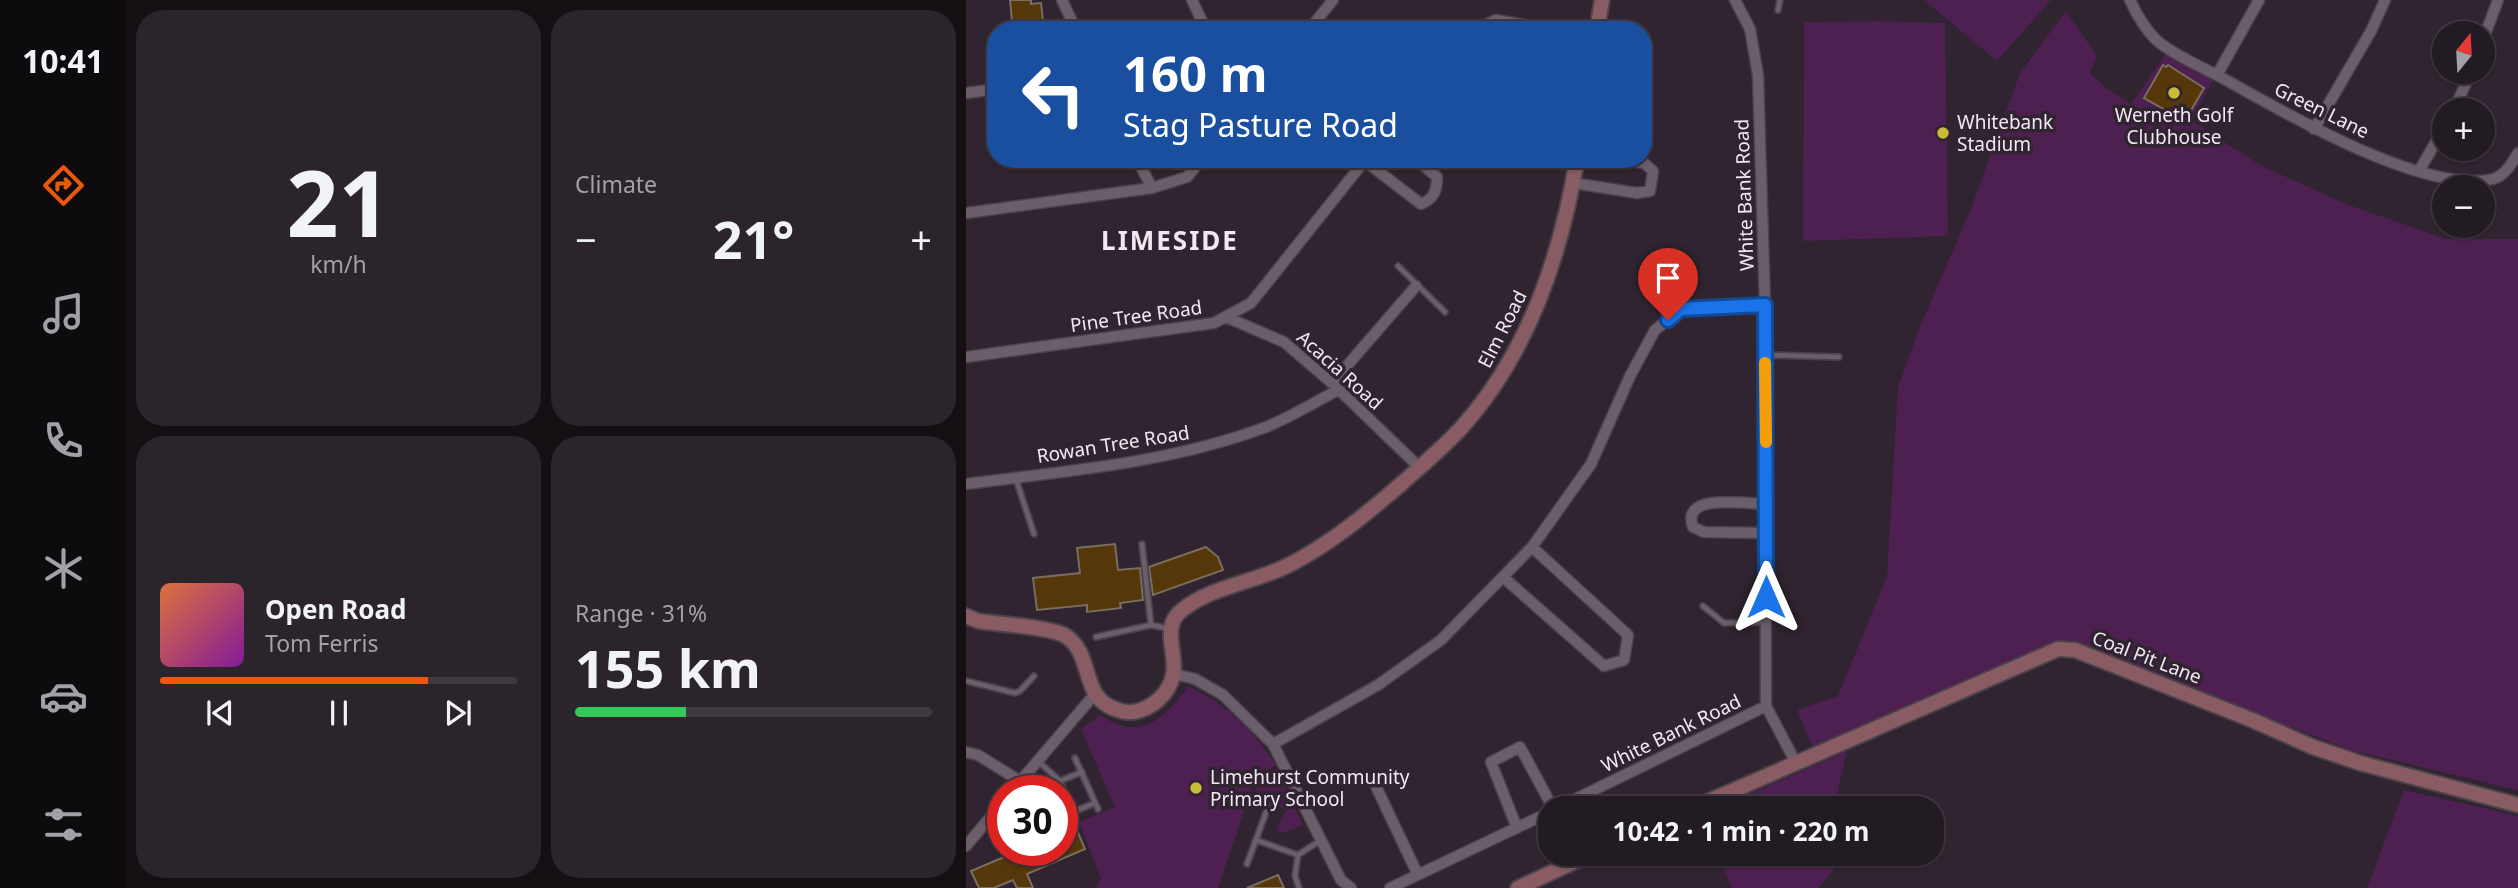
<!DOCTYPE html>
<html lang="en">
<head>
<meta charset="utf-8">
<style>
  :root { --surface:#231b23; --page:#2b242b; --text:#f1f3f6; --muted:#a3a1a6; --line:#403941; --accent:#ea580c }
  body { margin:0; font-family:"Noto Sans",sans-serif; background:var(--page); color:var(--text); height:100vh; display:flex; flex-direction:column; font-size:26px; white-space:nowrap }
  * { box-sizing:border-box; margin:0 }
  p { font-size:23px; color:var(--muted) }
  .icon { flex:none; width:38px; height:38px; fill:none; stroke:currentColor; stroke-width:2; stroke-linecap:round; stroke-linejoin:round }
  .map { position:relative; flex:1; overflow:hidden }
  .panel { display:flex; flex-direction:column; gap:10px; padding:10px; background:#130f13; width:840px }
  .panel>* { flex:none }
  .guide { position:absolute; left:21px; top:21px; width:665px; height:147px; border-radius:28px; box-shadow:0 2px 5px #0004,0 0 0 2px var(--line); background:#1a4fa0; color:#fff; overflow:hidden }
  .needle { width:46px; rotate:18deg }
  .tools { position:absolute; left:1466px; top:21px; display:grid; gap:14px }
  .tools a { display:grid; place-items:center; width:63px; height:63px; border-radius:50%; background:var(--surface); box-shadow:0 2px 5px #0004,0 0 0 2px var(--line); font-size:35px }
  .speed { position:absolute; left:21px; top:775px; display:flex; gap:14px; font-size:35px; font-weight:700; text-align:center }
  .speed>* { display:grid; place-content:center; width:91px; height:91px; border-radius:50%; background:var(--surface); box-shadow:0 2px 5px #0004,0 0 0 2px var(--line); line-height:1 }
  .speed .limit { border:10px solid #d22; background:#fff; color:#111 }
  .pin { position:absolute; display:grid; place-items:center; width:60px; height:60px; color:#fff; margin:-72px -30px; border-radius:50% 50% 50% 0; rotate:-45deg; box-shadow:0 0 7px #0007 }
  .pin .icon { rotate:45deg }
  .me { position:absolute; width:77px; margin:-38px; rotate:0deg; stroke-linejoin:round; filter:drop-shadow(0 0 5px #0008) }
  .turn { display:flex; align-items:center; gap:24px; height:147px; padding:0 21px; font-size:32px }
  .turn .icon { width:91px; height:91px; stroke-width:2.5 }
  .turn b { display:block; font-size:49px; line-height:60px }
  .big { font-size:52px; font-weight:700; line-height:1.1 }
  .panel .card { flex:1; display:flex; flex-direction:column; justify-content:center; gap:10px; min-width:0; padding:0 24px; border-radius:28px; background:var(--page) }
  .panel .dial { align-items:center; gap:0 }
  .dial b { font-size:91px; line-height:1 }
  .song { display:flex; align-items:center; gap:21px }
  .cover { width:84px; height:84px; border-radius:10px; background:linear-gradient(135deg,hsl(20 70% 55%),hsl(290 70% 35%)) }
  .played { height:7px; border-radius:4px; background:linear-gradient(90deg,var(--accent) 75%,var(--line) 75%) }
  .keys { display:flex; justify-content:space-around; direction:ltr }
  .heat { display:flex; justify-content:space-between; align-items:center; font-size:38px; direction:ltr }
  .charge { height:10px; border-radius:5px; background:linear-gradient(90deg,#34c759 31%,var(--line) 0) }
  .panel .tiles { flex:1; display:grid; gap:10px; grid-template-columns:repeat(2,1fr) }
  .trip { position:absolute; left:572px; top:796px; width:406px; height:70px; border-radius:28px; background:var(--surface); box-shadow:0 2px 5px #0004,0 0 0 2px var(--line); font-weight:700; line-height:70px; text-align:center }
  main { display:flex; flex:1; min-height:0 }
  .dock { display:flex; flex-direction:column; width:126px; justify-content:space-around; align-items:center; background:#0e0b0e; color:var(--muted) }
  .dock .icon { width:49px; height:49px }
  .dock .current { color:var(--accent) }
  .dock b { font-size:32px; color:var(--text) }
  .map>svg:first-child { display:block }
  .green { fill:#4e2051 }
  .building { fill:#553709; stroke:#7a6e5f; stroke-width:2 }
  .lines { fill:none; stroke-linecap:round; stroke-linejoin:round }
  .lane-casing { stroke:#4b424b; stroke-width:8 }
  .street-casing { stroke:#4b424b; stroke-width:13 }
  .secondary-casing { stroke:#4b424b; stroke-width:18 }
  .lane { stroke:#6b5e6b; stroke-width:4.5 }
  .street { stroke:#6b5e6b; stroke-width:10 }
  .secondary { stroke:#895b62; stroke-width:14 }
  .route-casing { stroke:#114b97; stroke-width:18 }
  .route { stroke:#1a73e8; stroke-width:12 }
  .slow { stroke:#f59e0b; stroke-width:12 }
  .poi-dot { fill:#c8bb3b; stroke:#2f242f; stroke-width:2.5 }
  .labels { text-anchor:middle; stroke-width:7; stroke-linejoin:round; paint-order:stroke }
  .street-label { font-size:19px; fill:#f1e9f1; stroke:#2f242f }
  .poi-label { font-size:19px; fill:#f1e9f1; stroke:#2f242f; text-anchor:start }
  .district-label { font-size:26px; font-weight:bold; letter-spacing:2px; fill:#f1e9f1; stroke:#2f242f }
</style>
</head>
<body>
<main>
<nav class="dock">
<b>10:41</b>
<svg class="icon current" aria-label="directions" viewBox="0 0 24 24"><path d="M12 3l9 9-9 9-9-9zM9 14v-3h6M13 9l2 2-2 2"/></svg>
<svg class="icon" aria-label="music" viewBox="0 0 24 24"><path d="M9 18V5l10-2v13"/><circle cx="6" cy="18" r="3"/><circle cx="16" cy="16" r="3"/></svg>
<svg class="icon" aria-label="phone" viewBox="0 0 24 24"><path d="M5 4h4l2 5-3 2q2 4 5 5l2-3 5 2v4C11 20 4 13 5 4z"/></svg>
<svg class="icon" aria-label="climate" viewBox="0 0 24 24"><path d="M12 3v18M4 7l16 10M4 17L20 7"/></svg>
<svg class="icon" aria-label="car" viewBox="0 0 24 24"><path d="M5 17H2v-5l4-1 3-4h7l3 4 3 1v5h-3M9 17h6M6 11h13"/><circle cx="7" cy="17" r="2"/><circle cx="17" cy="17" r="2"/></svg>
<svg class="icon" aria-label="filters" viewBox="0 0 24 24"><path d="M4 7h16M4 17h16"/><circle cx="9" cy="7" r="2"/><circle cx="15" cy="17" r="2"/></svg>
</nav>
<section class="panel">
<div class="tiles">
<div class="card dial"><b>21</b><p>km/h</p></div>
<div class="card"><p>Climate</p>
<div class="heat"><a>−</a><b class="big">21°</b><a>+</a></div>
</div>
<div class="card">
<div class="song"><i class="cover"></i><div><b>Open Road</b><p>Tom Ferris</p></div></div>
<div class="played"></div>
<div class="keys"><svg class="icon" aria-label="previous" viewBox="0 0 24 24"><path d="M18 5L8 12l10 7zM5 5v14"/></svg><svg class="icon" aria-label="pause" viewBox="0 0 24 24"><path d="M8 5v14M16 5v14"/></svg><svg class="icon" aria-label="next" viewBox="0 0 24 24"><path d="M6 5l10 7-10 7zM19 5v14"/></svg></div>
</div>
<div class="card"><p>Range · 31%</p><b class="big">155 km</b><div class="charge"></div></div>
</div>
</section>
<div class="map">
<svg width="1552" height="888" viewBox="0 0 1552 888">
  <rect width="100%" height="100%" fill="#2f242f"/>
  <!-- green -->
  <path class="green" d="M 958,0 L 1085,0 L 1031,61 Z
    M 1100,11 L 1131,56 L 1124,73 L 1141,89 L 1165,104 L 1201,52 L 1248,79 L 1224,120 L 1296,166 L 1380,204 L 1480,239 L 1552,239 L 1552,790 L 1384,750 L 1105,641 L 1083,644 L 847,748 L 831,710 L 872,696 L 921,576 L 932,387 L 955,324 L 1005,209 L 1054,73 Z
    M 916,21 L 979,23 L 982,236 L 837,241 L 838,22 Z
    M 222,686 C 260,704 287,729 310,765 L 294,776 L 286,788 L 252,888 L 130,888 L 135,878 L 113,822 L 149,807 L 115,729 L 134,715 C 174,742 198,720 222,686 Z
    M 881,751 L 868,808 L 753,808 Z
    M 311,768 L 337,825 L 316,833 L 310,830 L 320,810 L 287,795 L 297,777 Z
    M 1438,790 L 1552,816 L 1552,888 L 1401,888 Z
    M 752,854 L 871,854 L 872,865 L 852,888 L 766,888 Z"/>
  <!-- building -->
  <path class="building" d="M 44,0 L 65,0 L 65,4 L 75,3 L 77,21 L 65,22 L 65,29 L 47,30 Z
    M 1197,65 L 1200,67 L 1202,65 L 1238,88 L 1219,121 L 1178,98 Z
    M 149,544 L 152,570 L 174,568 L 177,600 L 154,603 L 155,608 L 121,612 L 121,605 L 71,610 L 67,578 L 114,573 L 111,548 Z
    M 240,547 L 252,557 L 257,570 L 187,595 L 183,567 Z
    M 107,821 L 119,849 L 61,874 L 67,888 L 51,888 L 47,880 L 28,888 L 13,888 L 5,871 L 45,854 L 48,860 L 70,850 L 96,850 L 96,825 Z
    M 312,875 L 318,888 L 281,888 Z"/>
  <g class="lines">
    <defs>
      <path id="lane" d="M 812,10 L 814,0
        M 432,266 L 479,312
        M 800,355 L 873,357
        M 50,479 L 68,534
        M 176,544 L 185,625
        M 737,606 L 758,623 L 799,622
        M 130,637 L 185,625 L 204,629
        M 0,681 L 49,693 L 54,691 L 68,676
        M 109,758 L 132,809
        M 73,762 L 94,781 L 107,812 L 129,803
        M 94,781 L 116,772
        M 290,840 L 332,855
        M 281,864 L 305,799
        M 333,888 L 329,876 L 332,855 L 355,840"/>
      <path id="street" d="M 96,0 L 110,30
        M 226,0 L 240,30
        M 1164,0 C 1170,14 1182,34 1194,43 C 1213,58 1239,68 1260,80 C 1321,114 1459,195 1527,179 C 1539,176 1546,163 1552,153
        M 343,30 L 367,0
        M 507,30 L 530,20 L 588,30
        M 1517,40 L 1532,0
        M 1251,75 L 1293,0
        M 0,93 L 30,89
        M 1488,110 L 1505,72
        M 1348,129 L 1405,31 L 1419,0
        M 171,159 L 186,188
        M 399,161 L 455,204 C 468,199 471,190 471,177 L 450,159
        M 1453,171 L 1479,126
        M 607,183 L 671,193 L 684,191 L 687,171 L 678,163 L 657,159
        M 0,213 L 186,188 L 221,177 L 236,159
        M 260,317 L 318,342 L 366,383 L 453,467
        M 0,357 L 248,323 L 285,303 L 400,159
        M 366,383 L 450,286
        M 0,484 C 101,471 204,463 300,427 C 325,417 349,402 372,390
        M 800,504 C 781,504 714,492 727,527 L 738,532 L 800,533
        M 537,577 L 638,666 L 658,660 L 662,635 L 566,547
        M 208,674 L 229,679 L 257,695 L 307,744 L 375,880 L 385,888
        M 800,706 L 830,763
        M 307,744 L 412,685 L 475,640 L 566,547 L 625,464 L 664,376 L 689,330 L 715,309 L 799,305
        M 0,752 L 12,755 L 54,781
        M 406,778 L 452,875
        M 46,791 L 128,695
        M 591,808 L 800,706 L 799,305 L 792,75 L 784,29 L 769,0
        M 551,828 L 525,762 L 554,747 L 587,808
        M 0,846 L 37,802
        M 424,888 L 584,812"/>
      <path id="secondary" d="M 631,30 L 636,0
        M 0,616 L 12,621 C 32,624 86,627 100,636 C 129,656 113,699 152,710 C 158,712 162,713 167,712 C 186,709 203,694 207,675 C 212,654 194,627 216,610 C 246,586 290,582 323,565 C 364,544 399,515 434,485 C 455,466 477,448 496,427 C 562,354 595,255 611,159
        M 727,808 L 1092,649 L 1109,650 L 1286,720 L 1347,747 L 1394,763 L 1552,805
        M 552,888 L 625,854"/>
    </defs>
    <!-- lane casing -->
    <use href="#lane" class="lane-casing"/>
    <!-- street casing -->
    <use href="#street" class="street-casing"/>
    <!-- secondary casing -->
    <use href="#secondary" class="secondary-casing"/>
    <!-- lane -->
    <use href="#lane" class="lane"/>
    <!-- street -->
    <use href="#street" class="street"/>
    <!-- secondary -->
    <use href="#secondary" class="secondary"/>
  </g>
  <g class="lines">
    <defs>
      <path id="route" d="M 702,320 L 715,309 L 799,305 L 800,597"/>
    </defs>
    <!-- route casing -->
    <use href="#route" class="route-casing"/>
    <!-- route -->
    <use href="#route" class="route"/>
    <!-- slow -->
    <path class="slow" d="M 799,363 L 800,442"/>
  </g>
  <!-- markers -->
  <g class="poi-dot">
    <circle cx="1208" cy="93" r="7"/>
    <circle cx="977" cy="133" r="7"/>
    <circle cx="230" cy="788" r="7"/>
  </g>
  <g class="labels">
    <!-- street labels -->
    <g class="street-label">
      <text transform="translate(1356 110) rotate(26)" y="7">Green Lane</text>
      <text transform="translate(778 195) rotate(-92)" y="7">White Bank Road</text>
      <text transform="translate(170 316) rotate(-8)" y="7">Pine Tree Road</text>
      <text transform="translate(536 329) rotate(-63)" y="7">Elm Road</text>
      <text transform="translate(374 370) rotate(42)" y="7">Acacia Road</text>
      <text transform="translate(147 444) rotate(-9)" y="7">Rowan Tree Road</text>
      <text transform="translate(1181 657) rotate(21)" y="7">Coal Pit Lane</text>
      <text transform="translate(705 733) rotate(-26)" y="7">White Bank Road</text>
    </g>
    <!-- poi labels -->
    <g class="poi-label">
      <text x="1208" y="122" text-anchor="middle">Werneth Golf<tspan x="1208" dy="22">Clubhouse</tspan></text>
      <text x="991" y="129">Whitebank<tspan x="991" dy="22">Stadium</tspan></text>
      <text x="244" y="784">Limehurst Community<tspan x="244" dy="22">Primary School</tspan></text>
    </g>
    <!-- district labels -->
    <g class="district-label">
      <text x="204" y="250">LIMESIDE</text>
    </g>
  </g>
</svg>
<div class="tools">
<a><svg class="needle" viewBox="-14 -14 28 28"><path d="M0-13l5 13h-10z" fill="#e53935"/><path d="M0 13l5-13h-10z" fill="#a3a1a6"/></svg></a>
<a>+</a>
<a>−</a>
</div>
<div class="speed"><div class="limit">30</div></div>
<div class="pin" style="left:702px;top:320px;background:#d93025"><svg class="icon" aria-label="arrive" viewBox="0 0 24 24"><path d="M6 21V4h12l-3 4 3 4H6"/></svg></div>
<svg class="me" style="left:800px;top:597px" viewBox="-20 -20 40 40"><path d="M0-17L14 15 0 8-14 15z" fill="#1a73e8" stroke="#fff" stroke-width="4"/></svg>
<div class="trip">10:42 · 1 min · 220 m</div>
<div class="guide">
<div class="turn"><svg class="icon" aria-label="left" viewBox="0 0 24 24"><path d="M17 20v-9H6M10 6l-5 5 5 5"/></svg><div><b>160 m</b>Stag Pasture Road</div></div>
</div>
</div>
</main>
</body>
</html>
